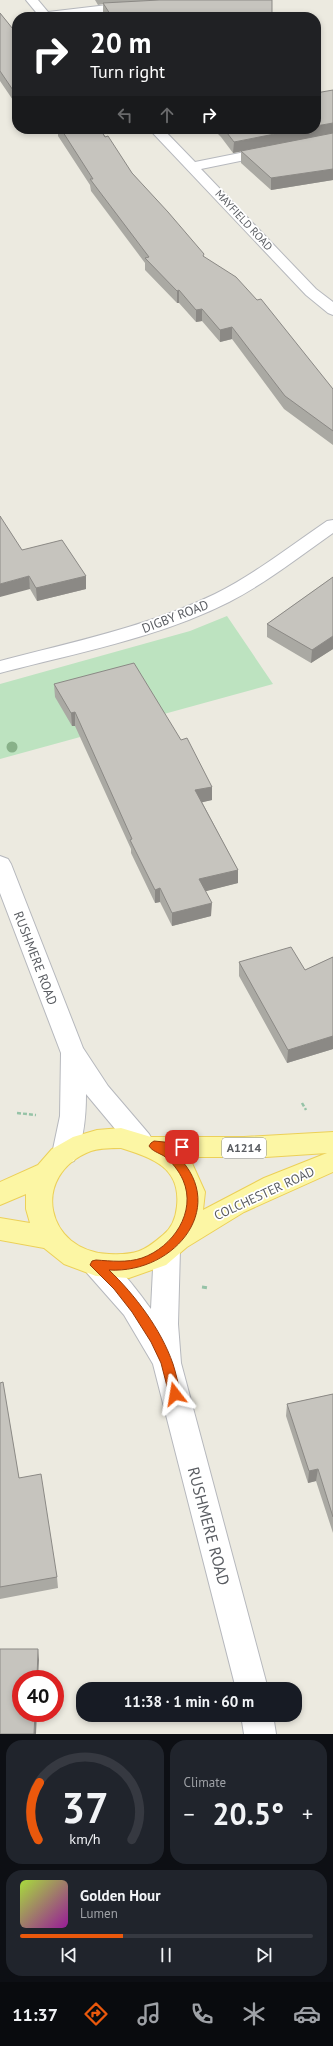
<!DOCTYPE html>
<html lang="en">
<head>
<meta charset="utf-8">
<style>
  :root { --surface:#171b24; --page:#20242c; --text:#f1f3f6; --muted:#9ea1a6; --line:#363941; --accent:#ea580c }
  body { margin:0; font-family:"PT Sans",sans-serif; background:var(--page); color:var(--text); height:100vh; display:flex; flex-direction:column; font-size:15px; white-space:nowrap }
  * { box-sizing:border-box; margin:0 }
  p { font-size:13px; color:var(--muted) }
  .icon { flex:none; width:22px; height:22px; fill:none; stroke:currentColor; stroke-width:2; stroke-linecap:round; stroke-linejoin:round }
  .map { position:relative; height:1734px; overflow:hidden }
  .side { display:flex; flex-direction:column; gap:6px; padding:6px; background:#0d0f14; flex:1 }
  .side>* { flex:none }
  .hud { position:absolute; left:12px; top:12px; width:309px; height:122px; border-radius:16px; box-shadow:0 2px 6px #0003; background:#202124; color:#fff; overflow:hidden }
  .speed { position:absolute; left:12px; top:1670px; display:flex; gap:8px; font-size:20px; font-weight:700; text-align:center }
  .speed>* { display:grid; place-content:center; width:52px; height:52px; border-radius:50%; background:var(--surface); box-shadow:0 2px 6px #0003; line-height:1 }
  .speed .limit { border:6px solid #d22; background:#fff; color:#111 }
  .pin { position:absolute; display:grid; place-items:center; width:34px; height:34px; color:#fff; margin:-17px; border-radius:8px; box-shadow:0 2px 6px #0006 }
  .me { position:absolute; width:44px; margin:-22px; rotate:346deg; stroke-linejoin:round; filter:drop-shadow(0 0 3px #0008) }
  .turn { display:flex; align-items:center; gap:14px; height:84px; padding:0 12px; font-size:18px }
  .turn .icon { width:52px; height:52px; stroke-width:2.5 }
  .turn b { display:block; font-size:28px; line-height:34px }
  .lanes { display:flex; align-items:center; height:38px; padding:0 12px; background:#0003; justify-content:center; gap:20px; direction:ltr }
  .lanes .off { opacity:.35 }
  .big { font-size:30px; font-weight:800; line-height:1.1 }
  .side .widget { flex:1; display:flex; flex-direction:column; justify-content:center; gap:6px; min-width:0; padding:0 14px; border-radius:16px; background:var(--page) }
  .side .dial { align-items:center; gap:0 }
  .dial svg { height:104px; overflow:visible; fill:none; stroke:var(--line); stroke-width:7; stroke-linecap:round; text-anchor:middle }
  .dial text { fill:var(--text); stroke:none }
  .song { display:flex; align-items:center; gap:12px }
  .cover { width:48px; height:48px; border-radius:6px; background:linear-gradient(135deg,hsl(80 70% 55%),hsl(300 70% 35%)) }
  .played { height:4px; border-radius:2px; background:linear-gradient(90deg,var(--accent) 35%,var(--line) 35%) }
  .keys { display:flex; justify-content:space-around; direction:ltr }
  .heat { display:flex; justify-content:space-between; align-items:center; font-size:22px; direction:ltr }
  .side .tiles { flex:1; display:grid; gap:6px; grid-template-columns:1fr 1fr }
  .widget:last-child { grid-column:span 2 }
  .trip { position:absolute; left:76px; top:1682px; width:226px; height:40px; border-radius:16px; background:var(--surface); box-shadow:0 2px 6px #0003; font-weight:800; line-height:40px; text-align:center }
  .dock { display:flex; height:64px; justify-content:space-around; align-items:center; background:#090b0e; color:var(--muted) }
  .dock .icon { width:28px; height:28px }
  .dock .active { color:var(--accent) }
  .dock b { font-size:18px; color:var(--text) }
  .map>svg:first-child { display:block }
  .green { fill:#bde3c0 }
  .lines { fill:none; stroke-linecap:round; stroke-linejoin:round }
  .minor-casing { stroke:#b6b8bd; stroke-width:2 }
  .tertiary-casing { stroke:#b6b8bd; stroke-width:2 }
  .primary-casing { stroke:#ecd058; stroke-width:2 }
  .path-far1 { stroke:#96c3a7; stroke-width:2.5; stroke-dasharray:4 2; stroke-linecap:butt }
  .path { stroke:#96c3a7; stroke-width:3; stroke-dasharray:5 2.5; stroke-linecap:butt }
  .minor { fill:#fff; fill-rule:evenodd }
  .tertiary { fill:#fff; fill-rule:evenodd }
  .primary { fill:#fcf6a4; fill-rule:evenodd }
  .tree { fill:#88b189 }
  .wall { fill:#aaa9a3 }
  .shaded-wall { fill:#8b8985 }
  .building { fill:#c6c4be; stroke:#8b8985 }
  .route { fill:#ea580c; stroke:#983908 }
  .labels { text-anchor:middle; stroke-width:3.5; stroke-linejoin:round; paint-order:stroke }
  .far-street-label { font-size:11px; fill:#595c61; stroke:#fff }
  .shield { fill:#fff; stroke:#8b8d90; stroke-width:1 }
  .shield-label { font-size:12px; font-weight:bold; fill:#595c61 }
  .street-label { font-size:13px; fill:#595c61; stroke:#fff }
  .near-street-label { font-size:16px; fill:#595c61; stroke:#fff }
</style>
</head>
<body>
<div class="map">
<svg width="333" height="1734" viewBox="0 0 333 1734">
  <rect width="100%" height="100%" fill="#eceae0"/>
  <!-- green -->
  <path class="green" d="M 227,616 L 273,684 L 0,759 L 0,684 L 190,631 Z"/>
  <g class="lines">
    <defs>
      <path id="minor" d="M 26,0 L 38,0 L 48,12 L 133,2 L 139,6 L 133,10 L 64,17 L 40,17 Z
        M 149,129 L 163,129 L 195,162 L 270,147 L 275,148 L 277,151 L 275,154 L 201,169 L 316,289 L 333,302 L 333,315 L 328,313 L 306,295 Z
        M 333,520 L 333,533 C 299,557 266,583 229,602 C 158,638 76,653 0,673 L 0,661 C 72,642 147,627 215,594 C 255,574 290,546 327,521 Z"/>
      <path id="tertiary" d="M 0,856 L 8,859 L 11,864 L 83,1048 L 108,1086 L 149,1134 L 153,1141 L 149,1148 L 140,1151 L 131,1148 L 86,1094 C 86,1116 84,1141 74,1161 L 65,1164 L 56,1161 L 52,1154 L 60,1116 L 61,1053 L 0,893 Z
        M 167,1238 L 176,1241 L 180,1249 L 178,1324 L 181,1363 L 268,1689 L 236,1689 L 153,1364 L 124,1315 L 87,1273 L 83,1265 L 87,1257 C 89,1256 93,1254 96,1254 C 111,1253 142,1297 151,1309 L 154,1249 L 158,1241 Z
        M 241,1715 L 273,1715 L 276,1734 L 244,1734 Z"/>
      <path id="primary" d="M 121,1128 L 151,1137 L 244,1137 L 333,1132 L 333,1172 L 244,1212 L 187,1247 L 166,1265 L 129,1278 L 96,1276 L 64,1264 L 44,1248 L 0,1240 L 0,1218 L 30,1223 L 26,1209 L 26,1194 L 0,1205 L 0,1182 L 38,1165 L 52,1149 L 73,1137 L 97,1130 ZM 121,1148 C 152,1158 181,1167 177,1206 C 176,1217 172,1228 163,1235 C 143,1252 136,1255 109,1254 C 46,1252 29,1175 91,1151 C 100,1148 111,1148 121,1148 ZM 327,1153 L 264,1178 L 203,1210 L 205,1192 L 191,1161 L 186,1157 L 266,1157 Z"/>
    </defs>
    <!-- minor casing -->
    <use href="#minor" class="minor-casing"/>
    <!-- tertiary casing -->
    <use href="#tertiary" class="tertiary-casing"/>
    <!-- primary casing -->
    <use href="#primary" class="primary-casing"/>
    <!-- path-far1 -->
    <path class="path-far1" d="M 302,1103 L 306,1110
      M 17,1113 L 36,1115"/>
    <!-- path -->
    <path class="path" d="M 202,1287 L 209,1288"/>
    <!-- minor -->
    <use href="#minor" class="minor"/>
    <!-- tertiary -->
    <use href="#tertiary" class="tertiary"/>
    <!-- primary -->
    <use href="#primary" class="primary"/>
  </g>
  <!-- trees -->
  <circle class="tree" cx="12" cy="747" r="5.5"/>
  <!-- wall -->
  <path class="wall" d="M 95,0 L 272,0 L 272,17 L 106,17 L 103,13 L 103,4 L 98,5 Z
    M 0,13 L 17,34 L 17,106 L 0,81 Z
    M 333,90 L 333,180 L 271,190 L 241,163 L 241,151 L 233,153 L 221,137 L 213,129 L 316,129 Z
    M 58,129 L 100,129 L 132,173 L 204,257 L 333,389 L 333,445 L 284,409 L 232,339 L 220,342 L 202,321 L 196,322 L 179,303 L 177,303 L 145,270 L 145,263 L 91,191 L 90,185 L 58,136 Z
    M 22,550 L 86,576 L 86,589 L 37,601 L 30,589 Z
    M 333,577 L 333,649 L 311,663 L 267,637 L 267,624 Z
    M 54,684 L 181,740 L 212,787 L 212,800 L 202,802 L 238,870 L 238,883 L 205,891 L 211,916 L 172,926 L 160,902 L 155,903 L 131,853 L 131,849 L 75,726 L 72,726 L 55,697 Z
    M 333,957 L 333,1049 L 287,1063 L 239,976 L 239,962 L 305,970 Z
    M 0,1383 L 19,1478 L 57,1577 L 58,1588 L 0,1599 Z
    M 333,1394 L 333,1533 L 316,1481 L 308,1483 L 286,1416 L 287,1404 Z"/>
  <!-- shaded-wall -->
  <path class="shaded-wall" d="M 333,123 L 333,134 L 233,153 L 234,142 L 300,129 L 316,129 L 316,126 Z
    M 333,169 L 333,180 L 271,190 L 271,178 Z
    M 179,290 L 179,303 L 177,303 L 177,291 Z
    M 202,309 L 202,321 L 196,322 L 196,310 Z
    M 232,327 L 232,339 L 220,342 L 220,330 Z
    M 29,576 L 30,589 L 0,597 L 0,584 Z
    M 86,576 L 86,589 L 37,601 L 36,588 Z
    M 333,636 L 333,649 L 311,663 L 312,650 Z
    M 75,712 L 75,726 L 72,726 L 71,713 Z
    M 212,787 L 212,800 L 195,804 L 195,790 Z
    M 238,870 L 238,883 L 199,893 L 199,879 Z
    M 160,888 L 160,902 L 155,903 L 155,890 Z
    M 212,903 L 211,916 L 172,926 L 172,913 Z
    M 333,1036 L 333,1049 L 287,1063 L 288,1050 Z
    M 318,1469 L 316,1481 L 308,1483 L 309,1471 Z
    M 38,1649 L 39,1660 L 38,1679 L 37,1679 Z
    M 35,1713 L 37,1713 L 36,1734 L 34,1734 Z"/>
  <!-- building -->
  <path class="building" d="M 159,0 L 272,0 L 272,17 L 112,17 L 103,3 Z
    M 0,13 L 17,34 L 17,96 L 0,71 Z
    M 333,90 L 333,123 L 316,126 L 316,93 Z
    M 61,129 L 100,129 L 105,137 L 108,136 L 132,173 L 168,212 L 204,254 L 203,256 L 236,277 L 257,300 L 261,299 L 333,389 L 333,431 L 285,396 L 232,327 L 220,330 L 202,309 L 196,310 L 179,290 L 177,291 L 145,258 L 149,257 L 90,179 L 93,179 Z
    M 224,129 L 300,129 L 234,142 Z
    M 333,133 L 333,169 L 271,178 L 241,151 Z
    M 0,516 L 22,550 L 62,540 L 86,576 L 36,588 L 29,576 L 0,584 Z
    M 333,577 L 333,636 L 312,650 L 267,624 Z
    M 134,663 L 181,740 L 187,738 L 212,787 L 195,790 L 238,870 L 199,879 L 212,903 L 172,913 L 160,888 L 155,890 L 130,840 L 132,839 L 75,712 L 71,713 L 54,684 Z
    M 291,947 L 305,970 L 333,957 L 333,1036 L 288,1050 L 239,962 Z
    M 3,1382 L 19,1478 L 41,1474 L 57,1577 L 0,1587 L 0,1383 Z
    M 333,1394 L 333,1517 L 318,1469 L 309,1471 L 287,1404 Z
    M 0,1649 L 38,1649 L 37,1679 L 21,1679 L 21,1713 L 35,1713 L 34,1734 L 0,1734 Z"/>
  <!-- route -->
  <path class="route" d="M 154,1141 L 185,1144 L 187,1147 L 185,1150 L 172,1151 C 233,1203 176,1274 109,1270 C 135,1295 161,1329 173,1364 C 176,1373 178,1384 181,1394 L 179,1397 L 175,1399 L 171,1397 L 169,1394 L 161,1363 L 151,1342 L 132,1312 L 114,1289 L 90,1265 L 92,1261 L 96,1260 C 111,1261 127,1263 142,1258 C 173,1247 197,1212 183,1180 C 179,1171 172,1162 164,1156 C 159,1153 152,1151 149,1146 L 151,1143 Z"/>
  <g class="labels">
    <!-- far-street labels -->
    <g class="far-street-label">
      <text transform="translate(244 220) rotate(47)" y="4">MAYFIELD ROAD</text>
    </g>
    <!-- shield labels -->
    <rect class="shield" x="222" y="1138" width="44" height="20" rx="3"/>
    <g class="shield-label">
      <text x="244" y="1152">A1214</text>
    </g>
    <!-- street labels -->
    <g class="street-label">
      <text transform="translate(175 616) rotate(-21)" y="5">DIGBY ROAD</text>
      <text transform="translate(36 958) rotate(69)" y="5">RUSHMERE ROAD</text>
      <text transform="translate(264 1193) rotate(-25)" y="5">COLCHESTER ROAD</text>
    </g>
    <!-- near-street labels -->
    <g class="near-street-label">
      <text transform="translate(209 1526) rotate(75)" y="6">RUSHMERE ROAD</text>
    </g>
  </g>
</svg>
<div class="speed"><div class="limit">40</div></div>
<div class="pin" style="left:182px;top:1147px;background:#d93025"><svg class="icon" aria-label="arrive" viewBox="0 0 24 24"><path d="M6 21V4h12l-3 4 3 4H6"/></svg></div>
<svg class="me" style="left:175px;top:1394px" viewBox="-20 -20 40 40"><path d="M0-17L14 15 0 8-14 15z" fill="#ea580c" stroke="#fff" stroke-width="4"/></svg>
<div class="trip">11:38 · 1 min · 60 m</div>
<div class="hud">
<div class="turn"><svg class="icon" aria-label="right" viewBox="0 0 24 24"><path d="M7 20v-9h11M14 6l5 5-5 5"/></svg><div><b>20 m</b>Turn right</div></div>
<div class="lanes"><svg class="icon off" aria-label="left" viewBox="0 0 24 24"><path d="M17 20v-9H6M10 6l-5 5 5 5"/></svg><svg class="icon off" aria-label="ahead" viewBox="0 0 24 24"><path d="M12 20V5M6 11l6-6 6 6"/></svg><svg class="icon" aria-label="right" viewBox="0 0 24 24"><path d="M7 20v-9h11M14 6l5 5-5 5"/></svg></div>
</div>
</div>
<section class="side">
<div class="tiles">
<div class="widget dial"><svg viewBox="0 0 100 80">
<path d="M14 69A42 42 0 1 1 86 69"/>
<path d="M14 69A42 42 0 0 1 15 25" stroke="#ea580c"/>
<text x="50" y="56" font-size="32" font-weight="700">37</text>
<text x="50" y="72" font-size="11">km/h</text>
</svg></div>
<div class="widget"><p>Climate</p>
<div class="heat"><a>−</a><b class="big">20.5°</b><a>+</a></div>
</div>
<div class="widget">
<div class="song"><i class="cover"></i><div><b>Golden Hour</b><p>Lumen</p></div></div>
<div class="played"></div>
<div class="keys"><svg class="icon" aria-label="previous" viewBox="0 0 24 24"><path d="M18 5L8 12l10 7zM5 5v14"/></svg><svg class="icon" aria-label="pause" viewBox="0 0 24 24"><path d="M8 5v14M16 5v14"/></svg><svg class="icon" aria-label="next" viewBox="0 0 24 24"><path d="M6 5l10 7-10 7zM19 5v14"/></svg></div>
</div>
</div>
</section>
<nav class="dock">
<b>11:37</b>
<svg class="icon active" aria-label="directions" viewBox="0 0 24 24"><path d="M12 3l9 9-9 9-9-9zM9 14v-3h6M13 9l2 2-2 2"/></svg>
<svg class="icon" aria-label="music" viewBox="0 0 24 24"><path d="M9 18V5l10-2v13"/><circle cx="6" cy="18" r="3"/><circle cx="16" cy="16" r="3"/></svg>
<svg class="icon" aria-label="phone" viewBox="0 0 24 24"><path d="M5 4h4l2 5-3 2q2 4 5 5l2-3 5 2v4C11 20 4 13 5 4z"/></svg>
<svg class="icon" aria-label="climate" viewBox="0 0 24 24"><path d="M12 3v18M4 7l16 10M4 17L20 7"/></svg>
<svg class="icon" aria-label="car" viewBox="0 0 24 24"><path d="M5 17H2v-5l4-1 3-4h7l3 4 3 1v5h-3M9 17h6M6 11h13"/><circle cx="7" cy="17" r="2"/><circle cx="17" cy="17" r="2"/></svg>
</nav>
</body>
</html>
